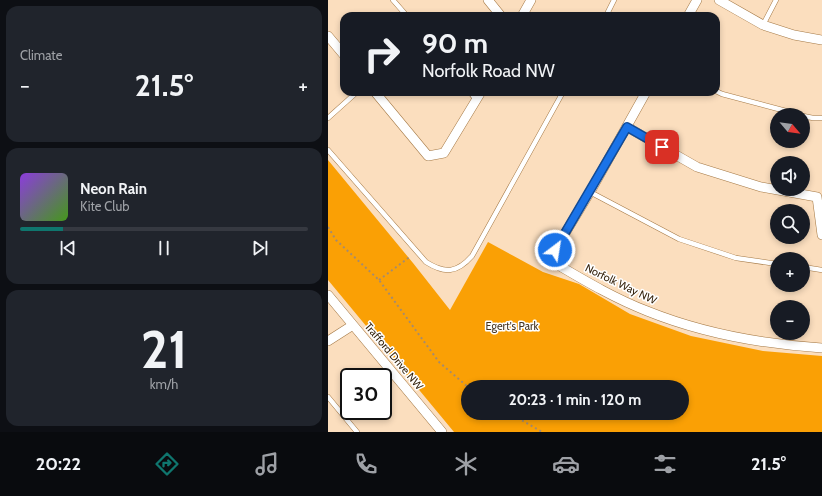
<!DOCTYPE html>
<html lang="en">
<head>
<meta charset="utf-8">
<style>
  :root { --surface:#171b24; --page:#20242c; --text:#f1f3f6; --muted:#9ea1a6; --line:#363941; --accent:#0f766e }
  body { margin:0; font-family:Cabin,sans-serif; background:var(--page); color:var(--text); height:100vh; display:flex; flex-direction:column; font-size:15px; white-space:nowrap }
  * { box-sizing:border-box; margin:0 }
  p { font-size:13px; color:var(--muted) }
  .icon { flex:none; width:22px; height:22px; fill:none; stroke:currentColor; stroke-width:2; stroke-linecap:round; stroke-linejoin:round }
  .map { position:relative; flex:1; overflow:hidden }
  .details { display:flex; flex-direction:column; gap:6px; padding:6px; background:#0d0f14; width:328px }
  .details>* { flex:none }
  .top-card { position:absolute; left:12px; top:12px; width:380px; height:84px; border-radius:12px; box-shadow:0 2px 6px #0003; background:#171b24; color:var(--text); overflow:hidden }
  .needle { width:26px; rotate:119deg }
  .tools { position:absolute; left:442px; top:108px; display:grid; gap:8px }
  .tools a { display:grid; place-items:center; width:40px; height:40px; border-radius:50%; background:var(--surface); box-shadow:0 2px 6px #0003; font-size:20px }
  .speed { position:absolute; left:12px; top:368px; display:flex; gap:8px; font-size:20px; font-weight:700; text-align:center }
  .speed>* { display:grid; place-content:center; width:52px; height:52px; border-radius:50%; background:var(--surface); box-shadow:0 2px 6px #0003; line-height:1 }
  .speed .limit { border:2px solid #111; border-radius:6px; background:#fff; color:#111 }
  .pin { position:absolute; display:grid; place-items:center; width:34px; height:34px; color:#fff; margin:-17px; border-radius:8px; box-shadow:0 2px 6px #0006 }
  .me { position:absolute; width:44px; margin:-22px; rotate:31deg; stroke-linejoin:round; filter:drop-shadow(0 0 3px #0008) }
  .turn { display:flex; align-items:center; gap:14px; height:84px; padding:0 16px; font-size:18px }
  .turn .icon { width:52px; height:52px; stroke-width:2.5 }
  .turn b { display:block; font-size:28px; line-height:34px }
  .big { font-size:30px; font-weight:800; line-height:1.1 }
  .details .tile { flex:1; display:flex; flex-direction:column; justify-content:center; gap:6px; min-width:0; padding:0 14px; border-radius:12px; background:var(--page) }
  .details .dial { align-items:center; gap:0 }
  .dial b { font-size:52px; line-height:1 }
  .song { display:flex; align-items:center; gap:12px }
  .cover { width:48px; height:48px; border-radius:6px; background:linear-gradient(135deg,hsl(270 70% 55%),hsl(100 70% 35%)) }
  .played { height:4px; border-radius:2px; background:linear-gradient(90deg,var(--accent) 15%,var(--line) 15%) }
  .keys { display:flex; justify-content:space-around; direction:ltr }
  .heat { display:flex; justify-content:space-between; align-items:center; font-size:22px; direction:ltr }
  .trip { position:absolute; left:133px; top:380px; width:228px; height:40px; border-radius:20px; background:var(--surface); box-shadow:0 2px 6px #0003; font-weight:800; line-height:40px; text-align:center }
  .menu { display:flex; height:64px; justify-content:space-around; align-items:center; background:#090b0e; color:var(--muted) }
  .menu .icon { width:28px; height:28px }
  .menu .active { color:var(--accent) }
  .menu b { font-size:18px; color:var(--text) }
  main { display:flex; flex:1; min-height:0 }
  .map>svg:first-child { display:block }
  .green { fill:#faa005; fill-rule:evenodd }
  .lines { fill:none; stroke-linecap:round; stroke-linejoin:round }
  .lane-casing { stroke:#a57945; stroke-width:5.5 }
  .street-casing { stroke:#a57945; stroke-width:10 }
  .path { stroke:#a48b70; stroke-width:2; stroke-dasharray:2 3; stroke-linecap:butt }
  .lane { stroke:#fff; stroke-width:4.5 }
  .street { stroke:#fff; stroke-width:9 }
  .route-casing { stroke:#114b97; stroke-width:10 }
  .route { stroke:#1a73e8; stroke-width:7 }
  .labels { text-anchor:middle; stroke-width:3; stroke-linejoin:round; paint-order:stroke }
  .street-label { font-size:11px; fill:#36240e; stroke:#fff }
  .park-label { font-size:11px; fill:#453420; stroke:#fff }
</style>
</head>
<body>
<main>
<section class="details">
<div class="tile"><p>Climate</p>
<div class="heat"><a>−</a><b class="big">21.5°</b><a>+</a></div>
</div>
<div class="tile">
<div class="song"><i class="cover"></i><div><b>Neon Rain</b><p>Kite Club</p></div></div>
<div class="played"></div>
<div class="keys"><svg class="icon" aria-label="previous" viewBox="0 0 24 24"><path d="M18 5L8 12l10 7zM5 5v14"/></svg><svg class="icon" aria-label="pause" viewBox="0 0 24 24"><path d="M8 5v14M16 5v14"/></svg><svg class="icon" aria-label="next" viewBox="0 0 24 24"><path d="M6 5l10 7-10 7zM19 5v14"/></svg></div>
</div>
<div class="tile dial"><b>21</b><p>km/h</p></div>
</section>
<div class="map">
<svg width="494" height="432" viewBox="0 0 494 432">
  <rect width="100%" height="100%" fill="#fbdebe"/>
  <!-- green -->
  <path class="green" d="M 0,160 L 85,263 L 122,310 L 160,242 L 215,272 L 251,284 L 302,314 L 363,336 L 435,351 L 494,356 L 494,432 L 126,432 L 0,280 ZM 140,387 L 354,387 L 354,413 L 140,413 Z"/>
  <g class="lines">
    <defs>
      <path id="lane" d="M 65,0 L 79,16
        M 278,16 L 286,0
        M 435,25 L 448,0
        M 388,91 L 394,94 L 473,115
        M 142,92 L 148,100
        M 475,116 L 485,118 L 494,118
        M 0,118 L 29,92
        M 0,150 L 98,262 C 117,274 129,273 144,256 L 235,92
        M 262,192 L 351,239 L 408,258 L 449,264
        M 475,267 L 494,270
        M 0,397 L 29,432"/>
      <path id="street" d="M 160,0 L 173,16
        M 391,0 L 435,25 L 466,35 L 494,40
        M 194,16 L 203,0
        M 360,16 L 369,0
        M 0,36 L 16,55
        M 47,92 L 100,156 L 116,153 L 153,92
        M 318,92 L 262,192 L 227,250 L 230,265 C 259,282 288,299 319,311 C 376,334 433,344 494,348
        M 299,127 L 369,167 L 433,187 L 489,197 L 494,235
        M 0,295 L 114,432
        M 0,341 L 25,325"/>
    </defs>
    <!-- lane casing -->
    <use href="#lane" class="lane-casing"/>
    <!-- street casing -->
    <use href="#street" class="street-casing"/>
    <!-- path -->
    <path class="path" d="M 0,227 L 8,240 L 51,280 L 111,362 L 140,387
      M 51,280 L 83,256
      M 181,413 L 214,432"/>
    <!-- lane -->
    <use href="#lane" class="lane"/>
    <!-- street -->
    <use href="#street" class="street"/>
  </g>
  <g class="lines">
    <defs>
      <path id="route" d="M 227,250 L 299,127 L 334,147"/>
    </defs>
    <!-- route casing -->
    <use href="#route" class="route-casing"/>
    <!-- route -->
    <use href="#route" class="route"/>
  </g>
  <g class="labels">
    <!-- street labels -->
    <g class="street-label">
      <text transform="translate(293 284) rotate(26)" y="4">Norfolk Way NW</text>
      <text transform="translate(66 356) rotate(50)" y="4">Trafford Drive NW</text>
    </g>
    <!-- park labels -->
    <g class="park-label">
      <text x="184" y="330">Egert's Park</text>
    </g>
  </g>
</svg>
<div class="tools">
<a><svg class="needle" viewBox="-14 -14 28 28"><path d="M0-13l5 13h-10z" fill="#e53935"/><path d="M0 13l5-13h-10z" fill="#9ea1a6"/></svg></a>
<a><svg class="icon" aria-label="sound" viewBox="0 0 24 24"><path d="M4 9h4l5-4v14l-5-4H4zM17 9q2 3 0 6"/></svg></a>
<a><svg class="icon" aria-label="search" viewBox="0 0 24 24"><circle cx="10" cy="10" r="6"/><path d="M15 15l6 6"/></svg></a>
<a>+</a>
<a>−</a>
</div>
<div class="speed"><div class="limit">30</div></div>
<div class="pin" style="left:334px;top:147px;background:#d93025"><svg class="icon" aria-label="arrive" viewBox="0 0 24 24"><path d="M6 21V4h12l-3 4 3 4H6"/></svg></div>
<svg class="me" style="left:227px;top:250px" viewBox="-20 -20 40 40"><circle r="17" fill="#1a73e8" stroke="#fff" stroke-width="3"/><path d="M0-11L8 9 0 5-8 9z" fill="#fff"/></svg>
<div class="trip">20:23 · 1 min · 120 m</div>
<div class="top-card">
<div class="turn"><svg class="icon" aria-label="right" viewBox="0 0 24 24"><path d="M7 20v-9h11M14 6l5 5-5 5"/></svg><div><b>90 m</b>Norfolk Road NW</div></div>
</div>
</div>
</main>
<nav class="menu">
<b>20:22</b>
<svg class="icon active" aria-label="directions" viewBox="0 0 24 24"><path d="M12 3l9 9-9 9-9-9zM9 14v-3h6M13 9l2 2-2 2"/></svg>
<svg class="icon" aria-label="music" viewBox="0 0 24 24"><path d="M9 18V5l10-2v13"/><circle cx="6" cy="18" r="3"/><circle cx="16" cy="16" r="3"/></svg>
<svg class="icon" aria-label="phone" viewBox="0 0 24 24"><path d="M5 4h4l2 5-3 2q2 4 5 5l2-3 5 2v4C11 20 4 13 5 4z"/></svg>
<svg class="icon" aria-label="climate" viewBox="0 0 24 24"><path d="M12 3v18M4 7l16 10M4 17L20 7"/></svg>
<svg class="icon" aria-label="car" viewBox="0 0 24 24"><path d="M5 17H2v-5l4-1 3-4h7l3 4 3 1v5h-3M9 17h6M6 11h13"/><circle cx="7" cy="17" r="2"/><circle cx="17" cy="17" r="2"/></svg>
<svg class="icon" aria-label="filters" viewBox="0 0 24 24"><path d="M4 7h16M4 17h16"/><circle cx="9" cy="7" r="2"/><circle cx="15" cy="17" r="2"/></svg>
<b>21.5°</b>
</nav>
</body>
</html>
